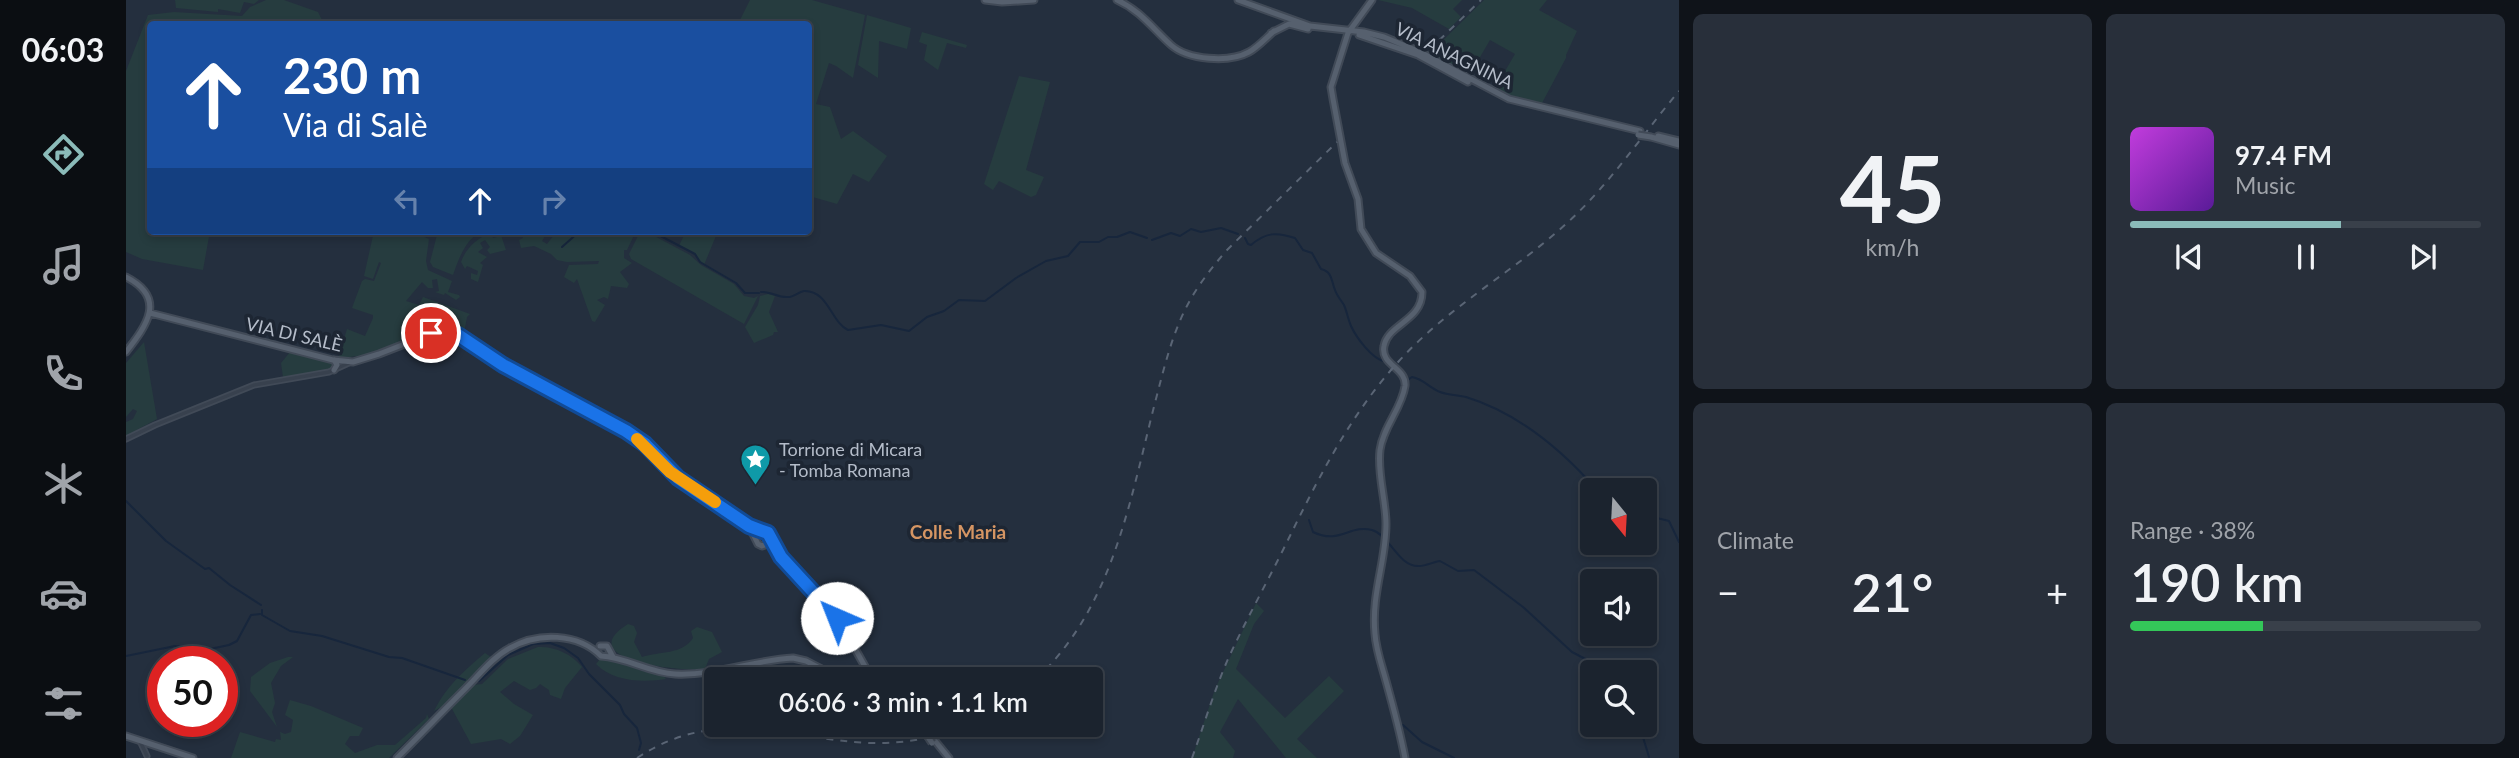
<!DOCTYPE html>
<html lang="en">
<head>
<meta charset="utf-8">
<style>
  :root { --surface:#1b232e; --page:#282f3a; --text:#f1f3f6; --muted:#a0a4aa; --line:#39404a; --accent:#8bbbb9 }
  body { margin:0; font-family:Lato,sans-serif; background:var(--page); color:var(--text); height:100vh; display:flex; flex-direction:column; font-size:26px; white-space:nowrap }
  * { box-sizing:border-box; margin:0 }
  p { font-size:23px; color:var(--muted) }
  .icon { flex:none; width:38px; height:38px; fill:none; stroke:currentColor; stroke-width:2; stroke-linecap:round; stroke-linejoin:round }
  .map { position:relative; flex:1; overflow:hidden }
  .details { display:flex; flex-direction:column; gap:14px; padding:14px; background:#0f1319; width:840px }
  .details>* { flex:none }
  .banner { position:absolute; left:21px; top:21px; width:665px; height:214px; border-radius:7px; box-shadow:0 4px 10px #0003,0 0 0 2px var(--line); background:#1a4fa0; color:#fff; overflow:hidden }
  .needle { width:46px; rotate:162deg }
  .fabs { position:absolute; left:1454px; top:478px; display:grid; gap:14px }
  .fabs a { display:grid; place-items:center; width:77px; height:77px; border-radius:7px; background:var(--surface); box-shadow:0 4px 10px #0003,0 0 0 2px var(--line); font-size:35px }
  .speed { position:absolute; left:21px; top:646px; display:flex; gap:14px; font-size:35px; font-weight:700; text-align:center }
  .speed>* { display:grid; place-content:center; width:91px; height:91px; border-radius:50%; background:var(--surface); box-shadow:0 4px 10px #0003,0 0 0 2px var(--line); line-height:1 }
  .speed .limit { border:10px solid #d22; background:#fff; color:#111 }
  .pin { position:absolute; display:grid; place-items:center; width:60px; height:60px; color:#fff; margin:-30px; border:4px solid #fff; border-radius:50%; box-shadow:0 2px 7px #0007 }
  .me { position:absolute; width:77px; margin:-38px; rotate:316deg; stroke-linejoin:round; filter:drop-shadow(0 0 5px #0008) }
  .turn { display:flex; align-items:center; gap:24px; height:147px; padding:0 21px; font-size:32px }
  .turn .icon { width:91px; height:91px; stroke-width:2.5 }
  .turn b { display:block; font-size:49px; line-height:60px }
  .lanes { display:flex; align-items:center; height:66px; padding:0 21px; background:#0003; justify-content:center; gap:35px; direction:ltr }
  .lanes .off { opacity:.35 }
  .big { font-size:52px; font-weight:600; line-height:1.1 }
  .details .card { flex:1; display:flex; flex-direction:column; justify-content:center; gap:10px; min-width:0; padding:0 24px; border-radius:10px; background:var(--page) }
  .details .dial { align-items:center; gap:0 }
  .dial b { font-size:91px; line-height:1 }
  .song { display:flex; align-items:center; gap:21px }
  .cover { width:84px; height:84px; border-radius:10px; background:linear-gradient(135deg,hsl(290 70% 55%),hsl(270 70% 35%)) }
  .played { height:7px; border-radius:4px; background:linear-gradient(90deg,var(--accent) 60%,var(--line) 60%) }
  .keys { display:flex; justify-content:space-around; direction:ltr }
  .heat { display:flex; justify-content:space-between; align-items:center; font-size:38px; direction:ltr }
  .charge { height:10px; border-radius:5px; background:linear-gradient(90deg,#34c759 38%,var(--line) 0) }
  .details .tiles { flex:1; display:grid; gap:14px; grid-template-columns:repeat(2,1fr) }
  .trip { position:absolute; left:578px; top:667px; width:399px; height:70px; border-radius:7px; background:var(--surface); box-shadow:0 4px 10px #0003,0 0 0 2px var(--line); font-weight:600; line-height:70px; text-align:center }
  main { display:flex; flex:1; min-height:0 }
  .tabs { display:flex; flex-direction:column; width:126px; justify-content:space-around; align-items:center; background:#0b0e12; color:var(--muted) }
  .tabs .icon { width:49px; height:49px }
  .tabs .on { color:var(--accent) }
  .tabs b { font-size:32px; color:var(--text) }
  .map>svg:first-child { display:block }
  .green { fill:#263c3f }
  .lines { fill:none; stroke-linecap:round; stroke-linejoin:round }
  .stream { stroke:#17263c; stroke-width:2 }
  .minor-casing { stroke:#414a57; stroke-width:7 }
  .major-casing { stroke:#414a57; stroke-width:9 }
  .minor { stroke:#38414e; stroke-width:3.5 }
  .major { stroke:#56606e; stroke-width:5 }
  .rail { stroke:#5a6575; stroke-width:2; stroke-dasharray:7 7; stroke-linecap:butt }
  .major-bridge-casing { stroke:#414a57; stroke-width:9; stroke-linecap:butt }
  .major-bridge { stroke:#56606e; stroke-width:5 }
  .route-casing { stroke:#114b97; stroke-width:18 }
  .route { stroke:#1a73e8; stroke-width:12 }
  .slow { stroke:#f59e0b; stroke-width:12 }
  .labels { text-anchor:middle; stroke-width:7; stroke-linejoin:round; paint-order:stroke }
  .street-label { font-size:18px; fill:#b4bcc9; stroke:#1d2633 }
  .poi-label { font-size:18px; fill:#b4bcc9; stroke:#1d2633; text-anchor:start }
  .neighbourhood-label { font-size:19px; font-weight:bold; fill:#d59563; stroke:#1d2633 }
</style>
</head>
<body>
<main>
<nav class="tabs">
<b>06:03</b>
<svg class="icon on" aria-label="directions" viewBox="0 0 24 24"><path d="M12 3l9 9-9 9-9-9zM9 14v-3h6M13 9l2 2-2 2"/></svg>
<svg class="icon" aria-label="music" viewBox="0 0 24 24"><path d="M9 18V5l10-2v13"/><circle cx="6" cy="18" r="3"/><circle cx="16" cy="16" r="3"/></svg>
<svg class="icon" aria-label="phone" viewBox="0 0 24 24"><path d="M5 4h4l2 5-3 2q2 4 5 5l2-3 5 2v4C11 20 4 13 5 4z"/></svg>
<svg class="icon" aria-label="climate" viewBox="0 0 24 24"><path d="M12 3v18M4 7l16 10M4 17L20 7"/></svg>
<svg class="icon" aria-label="car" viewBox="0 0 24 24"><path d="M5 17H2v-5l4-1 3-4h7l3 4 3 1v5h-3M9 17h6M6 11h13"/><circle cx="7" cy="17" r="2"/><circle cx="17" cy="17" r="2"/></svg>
<svg class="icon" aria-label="filters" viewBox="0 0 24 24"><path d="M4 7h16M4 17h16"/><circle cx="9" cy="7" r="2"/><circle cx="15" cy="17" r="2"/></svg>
</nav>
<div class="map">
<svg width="1553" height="758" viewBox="0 0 1553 758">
  <rect width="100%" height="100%" fill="#242f3e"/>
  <!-- green -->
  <path class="green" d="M 49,0 L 133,0 L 128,4 L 118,2 L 114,13 L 92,9 L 92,12 L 50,8 Z
    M 140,0 L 158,0 L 192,12 L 198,24 L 24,24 L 24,231 L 84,231 L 77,270 L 16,259 L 0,252 L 0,71 L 22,15 L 48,12 L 116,16 L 124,7 Z
    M 624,0 L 686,0 L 739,15 L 727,78 L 710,66 L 703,63 L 690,104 L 704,107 L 715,139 L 727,131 L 761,156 L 743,182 L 727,174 L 711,204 L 683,196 L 682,24 L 612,24 Z
    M 1252,0 L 1336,0 L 1327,9 L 1335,17 L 1323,29 L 1286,8 Z
    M 1358,0 L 1421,0 L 1413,10 L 1451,31 L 1440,55 L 1440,58 L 1415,105 L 1368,90 L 1389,54 L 1364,40 L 1343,76 L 1303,54 Z
    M 741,15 L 785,28 L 781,49 L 753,41 L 752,78 L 732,65 Z
    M 796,32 L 841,45 L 840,48 L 821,43 L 812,70 L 798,60 L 801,45 L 793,42 Z
    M 893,76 L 924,82 L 900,170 L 918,177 L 910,195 L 905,197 L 873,181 L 867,190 L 858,184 Z
    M 248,231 L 289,233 L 303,239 L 300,261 L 302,270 L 326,281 L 322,292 L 333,295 L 334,297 L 330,300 L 319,293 L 318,295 L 309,292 L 313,291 L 311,279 L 306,280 L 307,288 L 302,288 L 296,282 L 280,301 L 293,305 L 297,297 L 344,314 L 341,317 L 338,333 L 323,330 L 304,331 L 304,329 L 300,329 L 299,333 C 276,342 257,350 231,358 L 230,356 L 212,359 L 221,329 L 239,336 L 247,318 L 247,315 L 226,308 L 236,281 L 239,279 L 248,281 L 255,263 L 253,262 L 247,279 L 238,276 Z
    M 312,231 L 355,231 C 339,241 333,258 327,275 L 307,267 L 304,262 Z
    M 393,231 L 417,231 L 416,234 L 419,236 L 416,241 L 421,244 L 428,235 L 422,231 L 466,231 L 466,233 L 469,231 L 510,231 L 501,250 L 498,250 L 498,258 L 506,263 L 494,272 L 503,284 L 501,288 L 485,286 L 482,299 L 478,297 L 471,300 L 479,305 L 469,322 L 466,321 L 451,279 L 448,283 L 438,277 L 443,265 L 472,264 L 473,261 L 441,262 L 431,260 L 425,254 L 408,246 L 395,248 L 393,240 L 397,238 Z
    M 519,231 L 564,255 L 575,265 L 608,284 L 618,296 L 628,298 L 632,296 L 618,324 L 505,259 L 503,254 L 513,234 Z
    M 555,231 L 592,231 L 578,265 L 568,254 L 553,246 L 559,233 Z
    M 374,232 L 380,250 L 364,254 L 361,250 L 364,247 L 359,240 L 354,243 L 357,248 L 352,252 L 361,257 L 354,263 L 357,265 L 352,282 L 345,279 L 345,273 L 351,275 L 352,271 L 341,266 L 339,269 L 335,262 C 340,248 351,238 365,233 L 367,238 L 371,237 L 370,233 Z
    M 642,294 L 649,296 L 643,312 L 652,332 L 648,332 L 647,335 L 628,343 L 619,327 L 632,305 L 634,296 Z
    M 18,342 L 31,419 L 0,436 L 0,422 L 7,419 L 11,411 L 7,409 L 0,417 L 0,363 Z
    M 164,352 L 206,362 L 209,364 L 206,369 L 200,371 L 157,377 L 155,363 Z
    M 1130,603 L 1138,611 L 1128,624 L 1110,669 L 1159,718 L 1203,676 L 1218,691 L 1171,739 L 1191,758 L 1160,758 L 1112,699 L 1094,732 L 1109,751 L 1107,758 L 1066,758 L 1089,689 Z
    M 502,624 L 508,626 L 511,633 L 508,642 L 516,657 C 534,651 556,655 567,638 L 565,631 L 571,627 L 586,632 L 596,652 L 583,659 L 579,669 C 556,672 444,660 502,624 Z
    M 412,647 C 428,646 446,654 456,667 L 439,688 L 435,699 L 424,695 L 423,690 L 414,684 L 410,688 L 404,690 L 388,681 L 374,692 L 388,704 L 407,715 L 394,736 L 384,744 L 375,739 L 345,744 L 325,707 L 347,685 L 356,684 L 382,659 Z
    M 359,653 L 365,657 L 319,705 L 308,711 C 321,685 338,671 359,653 Z
    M 162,657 L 167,657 L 155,666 L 145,683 L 149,703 L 146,712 L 151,727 L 124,691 L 125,677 L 144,663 Z
    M 474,659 L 479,661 L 484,659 L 513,670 L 537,675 L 540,679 C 520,682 488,683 470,664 Z
    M 164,700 L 185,706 L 237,728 L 233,736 L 224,736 L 219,744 L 229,753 L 251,745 L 269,745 L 300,718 L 301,714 L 303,719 L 263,758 L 105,758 L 114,732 L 149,742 L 150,739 L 155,740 L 154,732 L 159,734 L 165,732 L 167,720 L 159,715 Z"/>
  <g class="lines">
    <!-- stream -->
    <path class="stream" d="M 510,231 L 511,231
      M 514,231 L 515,231
      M 525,231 L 569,254 L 574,262 L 610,283 L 619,293 L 633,293
      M 1119,238 L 1122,244 L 1125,245 C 1140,232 1151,232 1169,238 L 1177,250 L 1186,253 L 1195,269 C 1207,272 1205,281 1209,290 C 1211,296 1215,300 1218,305 C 1221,312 1222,319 1225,326 C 1230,337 1246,359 1258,361
      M 1026,240 L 1045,233 L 1054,236 L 1065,229 L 1075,232 L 1095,228 L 1112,234
      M 436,247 L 454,231
      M 635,292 C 645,291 652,298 662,297 C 668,297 672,292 678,291 C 702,290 705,322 722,330 L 755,325 L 783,331 L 801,317 L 818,311 L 833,300 L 859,301 L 890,278 L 920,261 L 942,256 L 954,242 L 973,242 L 982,237 L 991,237 L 1004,232 L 1021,238
      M 1280,377 L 1283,379 L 1286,377 C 1298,379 1303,388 1314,392 C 1322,395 1332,395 1340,397 C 1392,413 1436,450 1471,490
      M 0,501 L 40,541 L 79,569 L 83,568 L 104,585 L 135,605
      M 1519,515 L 1543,521 L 1553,542
      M 1183,520 L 1187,532 C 1214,545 1224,524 1246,530 C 1264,535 1272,567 1293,566 C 1300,566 1307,562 1314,561 L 1332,571 L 1348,570 L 1397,607 L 1446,652 L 1465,662 L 1468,672
      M 136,610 L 136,615 L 164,631 L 196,636 L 263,657 L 276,658 L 339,680
      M 0,656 L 49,646 L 79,650 L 103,645 L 111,641 L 125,615 L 134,614
      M 353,681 L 382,655 L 407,644 L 424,643 L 438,648 L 452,658 L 463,674 L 494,705 L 498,714 L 511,728 L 515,743 L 513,750
      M 1513,724 L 1523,757
      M 1277,725 L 1296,742 L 1328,758"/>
    <defs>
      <path id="minor" d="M 0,439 L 29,425 L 128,385 L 203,372 L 225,362
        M 14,741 L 21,756"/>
      <path id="major" d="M 859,0 L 876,2 L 908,0
        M 991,0 C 1015,11 1026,28 1045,45 C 1062,60 1103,63 1123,52 C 1132,47 1140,38 1148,31
        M 1112,0 L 1184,26 L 1238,32 L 1258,37 L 1292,51 L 1383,99 L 1514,131
        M 1246,0 L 1222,33 L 1205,87 L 1207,99 L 1219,163 L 1232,199 L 1235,229 L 1250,253 L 1284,276 L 1296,292 C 1296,321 1262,324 1258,346 C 1254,365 1281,368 1279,386 C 1276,408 1257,427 1254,450 C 1251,474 1260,500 1260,524 C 1260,562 1245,594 1249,634 C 1250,650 1256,666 1260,681 C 1267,706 1274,732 1279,758
        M 1145,33 L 1163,24 L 1182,29
        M 1233,35 L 1292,55 L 1342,82
        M 1532,136 L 1553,141
        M 1525,137 L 1553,145
        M 0,277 C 41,298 21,325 0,352
        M 24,313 L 207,360 L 227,362 L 253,354 L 304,334 L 326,333 L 374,363 L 504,434 L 522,447 L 537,465 L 553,479 L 623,526 L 641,533 L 644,539 L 642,544 L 636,546 L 632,544 L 623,526
        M 208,360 L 211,365 L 208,370
        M 644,539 L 656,559 L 714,622 L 746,679
        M 474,646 L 481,646 L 487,657
        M 788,724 L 800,734
        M 0,736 L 67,758
        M 810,742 L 823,758
        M 271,758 C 294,735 317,711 340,688 C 354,674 367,657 384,648 C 412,632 452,633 475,656 C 500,657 523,673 549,674 C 589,676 628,660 667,658 L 680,661 L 715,679"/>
    </defs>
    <!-- minor casing -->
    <use href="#minor" class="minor-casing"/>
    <!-- major casing -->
    <use href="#major" class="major-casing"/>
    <!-- minor -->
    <use href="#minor" class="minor"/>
    <!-- major -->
    <use href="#major" class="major"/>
    <!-- rail -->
    <path class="rail" d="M 1303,50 L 1355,0
      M 910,679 C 989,606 1005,494 1031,395 C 1039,364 1047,332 1062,304 C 1072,285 1085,269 1099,252 L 1211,142
      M 511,758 C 591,705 658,739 744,743 C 778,744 811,738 843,724
      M 1066,758 C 1078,725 1088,691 1102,659 C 1119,622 1139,586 1157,550 C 1190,483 1222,417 1273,361 C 1322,307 1387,272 1440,224 C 1484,184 1516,135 1553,91"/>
    <defs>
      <path id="major-bridge" d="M 1512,135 L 1525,137
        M 800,734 L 806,743"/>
    </defs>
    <!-- major-bridge casing -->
    <use href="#major-bridge" class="major-bridge-casing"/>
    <!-- major-bridge -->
    <use href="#major-bridge" class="major-bridge"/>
  </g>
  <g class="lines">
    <defs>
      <path id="route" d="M 305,333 L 319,332 L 332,335 L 377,365 L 500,431 L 519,444 L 552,478 L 623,526 L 642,533 L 655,557 L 711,618"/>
    </defs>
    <!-- route casing -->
    <use href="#route" class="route-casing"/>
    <!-- route -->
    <use href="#route" class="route"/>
    <!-- slow -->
    <path class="slow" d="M 511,439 L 544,472 L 589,502"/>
  </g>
  <!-- icons -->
  <defs>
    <symbol id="sight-pin" viewBox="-11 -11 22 30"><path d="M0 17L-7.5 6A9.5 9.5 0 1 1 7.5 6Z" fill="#0f9aa8" stroke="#1d2633"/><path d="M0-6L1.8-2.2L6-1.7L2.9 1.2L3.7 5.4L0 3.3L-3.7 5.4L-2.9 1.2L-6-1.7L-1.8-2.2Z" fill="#fff"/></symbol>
  </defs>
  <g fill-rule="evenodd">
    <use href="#sight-pin" x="612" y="442" width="35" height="47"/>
  </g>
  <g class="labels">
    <!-- street labels -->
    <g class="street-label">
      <text transform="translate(1328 56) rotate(26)" y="6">VIA ANAGNINA</text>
      <text transform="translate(168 335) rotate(13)" y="6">VIA DI SALÈ</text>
    </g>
    <!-- poi labels -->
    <g class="poi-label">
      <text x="653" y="456">Torrione di Micara<tspan x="653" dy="21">- Tomba Romana</tspan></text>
    </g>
    <!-- neighbourhood labels -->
    <g class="neighbourhood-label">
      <text x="832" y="539">Colle Maria</text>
    </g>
  </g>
</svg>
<div class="fabs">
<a><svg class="needle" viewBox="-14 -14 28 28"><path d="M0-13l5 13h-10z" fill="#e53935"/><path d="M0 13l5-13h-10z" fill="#a0a4aa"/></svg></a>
<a><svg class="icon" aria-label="sound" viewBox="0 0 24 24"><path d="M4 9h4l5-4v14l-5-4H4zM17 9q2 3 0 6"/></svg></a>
<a><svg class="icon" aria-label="search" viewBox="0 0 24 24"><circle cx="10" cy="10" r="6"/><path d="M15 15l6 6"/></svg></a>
</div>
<div class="speed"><div class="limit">50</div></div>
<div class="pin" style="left:305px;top:333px;background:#d93025"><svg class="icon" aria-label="arrive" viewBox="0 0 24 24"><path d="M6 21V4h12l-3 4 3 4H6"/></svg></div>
<svg class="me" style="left:711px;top:618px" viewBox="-20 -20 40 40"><circle r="19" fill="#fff"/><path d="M0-13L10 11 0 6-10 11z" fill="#1a73e8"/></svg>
<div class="trip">06:06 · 3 min · 1.1 km</div>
<div class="banner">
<div class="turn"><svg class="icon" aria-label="ahead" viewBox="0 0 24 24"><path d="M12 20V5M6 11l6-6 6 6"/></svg><div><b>230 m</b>Via di Salè</div></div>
<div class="lanes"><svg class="icon off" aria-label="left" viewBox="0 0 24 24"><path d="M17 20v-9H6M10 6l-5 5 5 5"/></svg><svg class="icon" aria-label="ahead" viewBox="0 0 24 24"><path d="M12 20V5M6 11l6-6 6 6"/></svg><svg class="icon off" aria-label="right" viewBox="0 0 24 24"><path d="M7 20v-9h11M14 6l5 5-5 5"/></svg></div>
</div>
</div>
<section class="details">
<div class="tiles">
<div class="card dial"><b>45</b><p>km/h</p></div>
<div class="card">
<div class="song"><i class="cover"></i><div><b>97.4 FM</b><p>Music</p></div></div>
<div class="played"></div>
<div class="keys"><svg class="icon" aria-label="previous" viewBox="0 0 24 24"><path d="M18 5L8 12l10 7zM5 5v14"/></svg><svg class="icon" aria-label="pause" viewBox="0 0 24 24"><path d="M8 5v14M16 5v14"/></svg><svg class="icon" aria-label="next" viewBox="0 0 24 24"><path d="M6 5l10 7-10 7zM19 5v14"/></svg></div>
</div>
<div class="card"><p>Climate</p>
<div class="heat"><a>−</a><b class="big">21°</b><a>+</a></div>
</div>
<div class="card"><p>Range · 38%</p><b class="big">190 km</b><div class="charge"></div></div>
</div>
</section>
</main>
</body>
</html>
